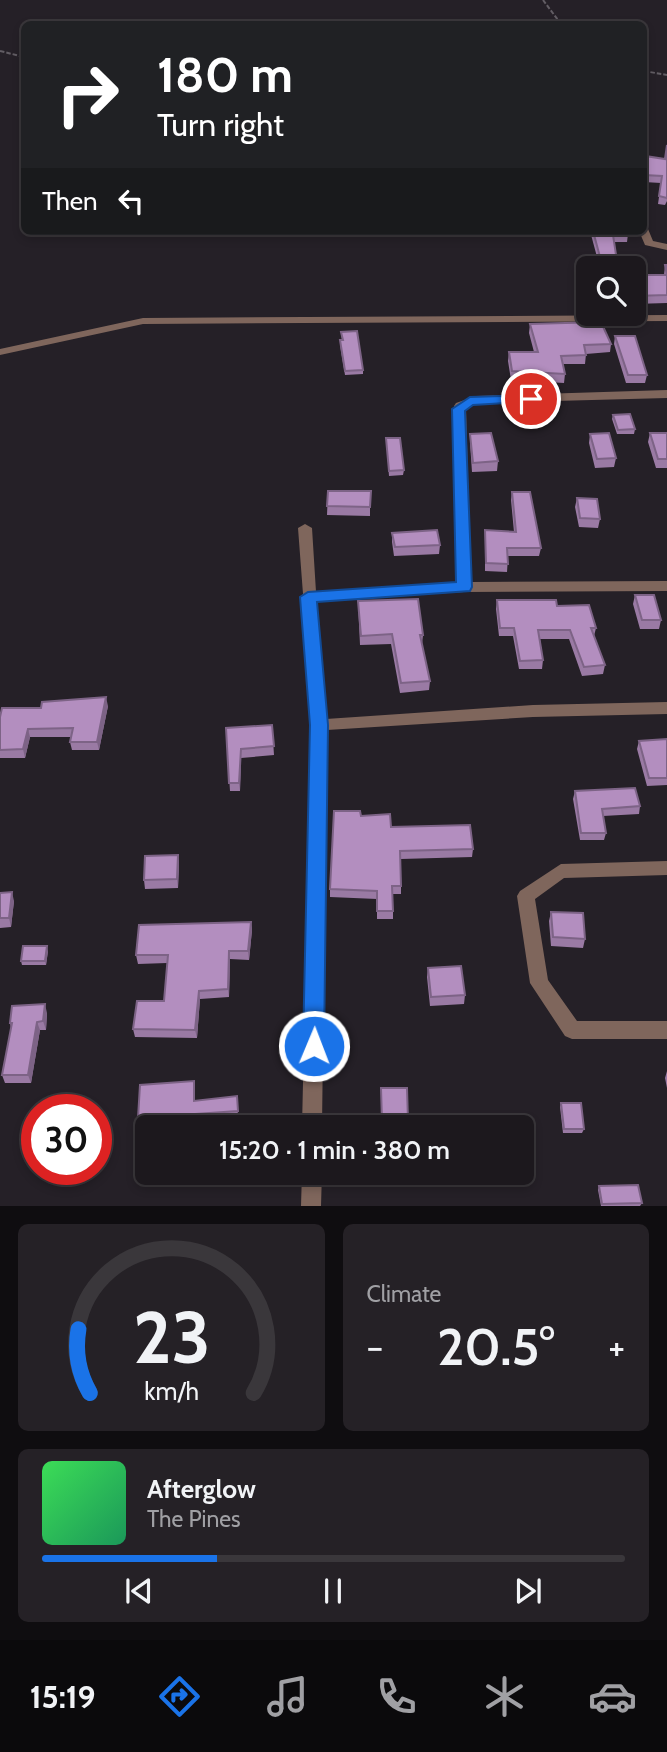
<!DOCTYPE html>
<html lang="en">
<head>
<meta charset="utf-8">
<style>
  :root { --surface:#1c181d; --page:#252126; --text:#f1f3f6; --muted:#a0a0a4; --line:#3a373b; --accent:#1a73e8 }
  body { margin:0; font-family:Cabin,sans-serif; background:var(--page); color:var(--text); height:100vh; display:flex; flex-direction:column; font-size:26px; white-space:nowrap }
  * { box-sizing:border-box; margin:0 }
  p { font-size:23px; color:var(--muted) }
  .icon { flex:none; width:38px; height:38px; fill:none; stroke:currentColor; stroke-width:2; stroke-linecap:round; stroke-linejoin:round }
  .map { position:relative; height:1206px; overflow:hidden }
  .drawer { display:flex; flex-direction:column; gap:18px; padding:18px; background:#0f0d10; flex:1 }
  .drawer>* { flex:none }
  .hud { position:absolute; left:21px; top:21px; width:626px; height:214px; border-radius:10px; box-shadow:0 4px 10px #0003,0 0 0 2px var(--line); background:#202124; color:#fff; overflow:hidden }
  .controls { position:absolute; left:576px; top:256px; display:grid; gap:14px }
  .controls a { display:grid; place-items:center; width:70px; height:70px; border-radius:10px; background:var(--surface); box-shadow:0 4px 10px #0003,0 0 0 2px var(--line); font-size:35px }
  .speed { position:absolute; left:21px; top:1094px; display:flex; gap:14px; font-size:35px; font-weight:700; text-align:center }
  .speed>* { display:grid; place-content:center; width:91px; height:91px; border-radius:50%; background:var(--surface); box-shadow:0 4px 10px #0003,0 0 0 2px var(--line); line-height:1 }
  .speed .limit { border:10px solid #d22; background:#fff; color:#111 }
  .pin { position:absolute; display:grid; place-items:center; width:60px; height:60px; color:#fff; margin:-30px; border:4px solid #fff; border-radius:50%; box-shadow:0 2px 7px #0007 }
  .me { position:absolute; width:77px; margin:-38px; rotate:1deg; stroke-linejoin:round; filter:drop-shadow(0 0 5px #0008) }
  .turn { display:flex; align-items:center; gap:24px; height:147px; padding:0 21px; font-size:32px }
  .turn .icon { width:91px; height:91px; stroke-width:2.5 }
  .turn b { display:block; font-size:49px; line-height:60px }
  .then { display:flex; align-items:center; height:66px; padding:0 21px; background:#0003; gap:14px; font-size:26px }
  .big { font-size:52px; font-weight:600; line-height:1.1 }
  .drawer .tile { flex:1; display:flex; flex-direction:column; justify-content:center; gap:10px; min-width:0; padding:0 24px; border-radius:10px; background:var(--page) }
  .drawer .dial { align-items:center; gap:0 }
  .dial svg { height:182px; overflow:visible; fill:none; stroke:var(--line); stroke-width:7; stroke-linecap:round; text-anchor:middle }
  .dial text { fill:var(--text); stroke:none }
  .song { display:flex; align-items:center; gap:21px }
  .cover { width:84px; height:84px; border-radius:10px; background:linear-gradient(135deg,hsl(130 70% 55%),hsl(150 70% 35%)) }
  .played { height:7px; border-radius:4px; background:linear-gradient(90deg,var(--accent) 30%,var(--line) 30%) }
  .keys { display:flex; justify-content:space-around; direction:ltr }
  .heat { display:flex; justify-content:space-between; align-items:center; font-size:38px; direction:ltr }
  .drawer .tiles { flex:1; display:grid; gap:18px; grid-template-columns:1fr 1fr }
  .tile:last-child { grid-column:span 2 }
  .trip { position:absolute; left:135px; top:1115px; width:399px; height:70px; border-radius:10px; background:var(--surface); box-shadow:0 4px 10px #0003,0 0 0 2px var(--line); font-weight:600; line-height:70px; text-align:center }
  .tab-bar { display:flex; height:112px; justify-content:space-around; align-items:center; background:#0b0a0c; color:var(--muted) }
  .tab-bar .icon { width:49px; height:49px }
  .tab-bar .on { color:var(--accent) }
  .tab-bar b { font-size:32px; color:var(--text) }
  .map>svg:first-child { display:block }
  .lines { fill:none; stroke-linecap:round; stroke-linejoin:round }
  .path { stroke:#625d64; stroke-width:2; stroke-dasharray:4.5 2; stroke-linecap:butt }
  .street { fill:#7f665c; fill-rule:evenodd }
  .wall { fill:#9a7aa4 }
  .shaded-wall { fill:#7d6386 }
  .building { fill:#b38ebf; stroke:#7d6386; stroke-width:2 }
  .route { fill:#1a73e8; stroke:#114b97; stroke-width:2 }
</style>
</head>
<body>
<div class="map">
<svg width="667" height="1206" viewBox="0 0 667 1206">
  <rect width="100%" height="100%" fill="#252027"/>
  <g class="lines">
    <!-- path -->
    <path class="path" d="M 543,0 L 561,24
      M 0,51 L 24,57
      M 644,71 L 667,75"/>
    <!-- street -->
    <path class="street" d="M 644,228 L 648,229 L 653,241 L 667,244 L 667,250 L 645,245 L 639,231 L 644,231 Z
      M 667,315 L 667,321 L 143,324 L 0,355 L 0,349 L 143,318 Z
      M 667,390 L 667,398 L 478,403 L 466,408 L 471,582 L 667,581 L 667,591 L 464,592 L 317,601 L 326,719 L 533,705 L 667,702 L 667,714 L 533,717 L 327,730 L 322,1127 L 302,1127 L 311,725 L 303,600 L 301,597 L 303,594 L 298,528 L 305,524 L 312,528 L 316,592 L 457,583 L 454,406 L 456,403 L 476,396 Z
      M 667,861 L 667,875 L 564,878 L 535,899 L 548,980 L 577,1021 L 667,1021 L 667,1039 L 572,1039 L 565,1036 L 530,983 L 517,896 L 520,891 L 561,864 Z
      M 302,1172 L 322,1172 L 321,1206 L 301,1206 Z"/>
  </g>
  <!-- wall -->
  <path class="wall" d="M 665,159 L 667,201 L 665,205 L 658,204 L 661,183 L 644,182 L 644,160 Z
    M 590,231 L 627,231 L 628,234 L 627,242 L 614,242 L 618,268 L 600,268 Z
    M 665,265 L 667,265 L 667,303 L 634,304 L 634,275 L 664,275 Z
    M 530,324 L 611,344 L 610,352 L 586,354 L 585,364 L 563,364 L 565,374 L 564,383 L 511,380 L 508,361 L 509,352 L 534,352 L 529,333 Z
    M 341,332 L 363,370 L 363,374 L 345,375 L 340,345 L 340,340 L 342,340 Z
    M 615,336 L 647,375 L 645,383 L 626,383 L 614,344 Z
    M 613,415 L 635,429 L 634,434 L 617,434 L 612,419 Z
    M 650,433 L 667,433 L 667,468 L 656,468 L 648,442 Z
    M 470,434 L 498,461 L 497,471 L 472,472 L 470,443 Z
    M 590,434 L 616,458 L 614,467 L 595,468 L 589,443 Z
    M 386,438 L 404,470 L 403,475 L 389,476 Z
    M 328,491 L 370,507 L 370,516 L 327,515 Z
    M 512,492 L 541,548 L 539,556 L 508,556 L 507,572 L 485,571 L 485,530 L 514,532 L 511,500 Z
    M 577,498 L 600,519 L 598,528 L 579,527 L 575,507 Z
    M 392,533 L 440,545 L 439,554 L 394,556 L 392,542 Z
    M 635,595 L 661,620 L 659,629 L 640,629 L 633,604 Z
    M 497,600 L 557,606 L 596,628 L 594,636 L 605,665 L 603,674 L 582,676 L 569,639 L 540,639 L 543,660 L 542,669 L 519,669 L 513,636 L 499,636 L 496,609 Z
    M 358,601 L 423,635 L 422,644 L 430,681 L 429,690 L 400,693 L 391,644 L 360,645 Z
    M 108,706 L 99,750 L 72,750 L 70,742 L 71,737 L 30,737 L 25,758 L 0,758 L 0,717 Z
    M 272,725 L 274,755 L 241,758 L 240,791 L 230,791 L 226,728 Z
    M 639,741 L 667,778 L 667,785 L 647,786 L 637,749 Z
    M 575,791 L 640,806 L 639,814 L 603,816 L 606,833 L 604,840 L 580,840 L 573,799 Z
    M 361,816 L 391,827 L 473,849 L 472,857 L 401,859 L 401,894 L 393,894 L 393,919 L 377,919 L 377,899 L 330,897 L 330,889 Z
    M 178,855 L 179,864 L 178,888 L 145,889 L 144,880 Z
    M 0,893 L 14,901 L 11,927 L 0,928 Z
    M 551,912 L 585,939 L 583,948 L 551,946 L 549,921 Z
    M 251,922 L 252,930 L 249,960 L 230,959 L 229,997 L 200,999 L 197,1038 L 135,1037 L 133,1029 L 164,1001 L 167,963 L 138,964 L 136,955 Z
    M 48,951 L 46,965 L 22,965 L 21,961 Z
    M 428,968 L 465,995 L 464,1004 L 430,1006 L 427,977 Z
    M 47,1013 L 46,1030 L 40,1030 L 31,1083 L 5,1083 L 2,1075 L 11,1028 L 10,1023 Z
    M 667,1071 L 667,1088 L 665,1078 Z
    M 194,1081 L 195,1101 L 237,1096 L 238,1118 L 140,1125 L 138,1118 Z
    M 381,1088 L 408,1121 L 407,1127 L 381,1127 Z
    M 561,1103 L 584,1129 L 582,1133 L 563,1133 L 560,1107 Z
    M 599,1186 L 642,1203 L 640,1206 L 601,1206 L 598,1190 Z"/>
  <!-- shaded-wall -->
  <path class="shaded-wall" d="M 106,697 L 108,706 L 99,750 L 97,742 Z
    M 28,729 L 30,737 L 25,758 L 23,749 Z
    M 241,749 L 241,758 L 240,791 L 239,783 Z
    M 178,855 L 179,864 L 178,888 L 177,879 Z
    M 12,892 L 14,901 L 11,927 L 9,918 Z
    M 251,922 L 252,930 L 249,960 L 248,951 Z
    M 47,946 L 48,951 L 46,965 L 45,961 Z
    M 229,951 L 230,959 L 229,997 L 228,989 Z
    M 199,991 L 200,999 L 197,1038 L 195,1030 Z
    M 45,1004 L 47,1013 L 46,1030 L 43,1021 Z
    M 37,1022 L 40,1030 L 31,1083 L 28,1075 Z"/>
  <!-- building -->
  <path class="building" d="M 667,145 L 667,198 L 659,196 L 662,176 L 644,175 L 644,165 L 645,156 L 665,159 Z
    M 593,231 L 627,231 L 628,234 L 613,235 L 618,268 L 603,268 Z
    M 665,265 L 667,265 L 667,295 L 634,296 L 634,275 L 667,275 Z
    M 601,322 L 611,344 L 584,345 L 586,355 L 561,356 L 565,374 L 512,371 L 509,352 L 538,352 L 530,324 Z
    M 357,331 L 363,370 L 345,371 L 340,340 L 343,340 L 341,332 Z
    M 615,336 L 635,336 L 647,375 L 628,375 Z
    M 630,414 L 635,429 L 618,430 L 613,415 Z
    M 491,433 L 498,461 L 473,463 L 470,434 Z
    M 609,433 L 616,458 L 597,459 L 590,434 Z
    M 650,433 L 667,433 L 667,459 L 658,459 Z
    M 386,438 L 400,438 L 404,470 L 389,471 Z
    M 328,491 L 371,491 L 370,507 L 327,506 Z
    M 512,492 L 530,492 L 541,548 L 507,548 L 508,564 L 486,563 L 485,530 L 516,532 Z
    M 577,498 L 597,499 L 600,519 L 580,518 Z
    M 437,530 L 440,545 L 395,547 L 392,533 Z
    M 635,595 L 654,595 L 661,620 L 642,620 Z
    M 418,599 L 423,635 L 420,635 L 430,681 L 401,683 L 392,634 L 361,636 L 358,601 Z
    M 497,600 L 556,600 L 557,606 L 589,605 L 596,628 L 591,628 L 605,665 L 584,667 L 570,630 L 538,630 L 543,660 L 520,661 L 514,628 L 500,628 Z
    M 106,697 L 97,742 L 70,742 L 73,728 L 28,729 L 23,749 L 0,750 L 0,717 L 2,708 L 41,708 L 42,702 Z
    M 272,725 L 274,746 L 241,749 L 239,783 L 229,783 L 226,728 Z
    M 667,739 L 667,778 L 649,778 L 639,741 Z
    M 635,788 L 640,806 L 602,809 L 606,833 L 581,833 L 575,791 Z
    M 334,811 L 360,811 L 361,816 L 390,814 L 391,827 L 470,825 L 473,849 L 400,851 L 401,886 L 392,886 L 393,911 L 377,911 L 377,891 L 330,889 Z
    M 178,855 L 177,879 L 144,880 L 145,856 Z
    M 12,892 L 9,918 L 0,918 L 0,893 Z
    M 551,912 L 583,913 L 585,939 L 553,937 Z
    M 251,922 L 248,951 L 229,951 L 228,989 L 199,991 L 195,1030 L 133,1029 L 137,1001 L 164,1001 L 168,955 L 136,955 L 139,925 Z
    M 23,946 L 47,946 L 45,961 L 21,961 Z
    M 461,966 L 465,995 L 431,997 L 428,968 Z
    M 45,1004 L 43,1021 L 37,1022 L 28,1075 L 2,1075 L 12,1023 L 10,1023 L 12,1006 Z
    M 194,1081 L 194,1101 L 237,1096 L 238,1111 L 138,1118 L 140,1085 Z
    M 381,1088 L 407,1088 L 408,1121 L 382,1121 Z
    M 561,1103 L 581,1103 L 584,1129 L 564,1129 Z
    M 638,1185 L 642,1203 L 602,1204 L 599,1186 Z"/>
  <!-- route -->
  <path class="route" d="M 531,395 L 537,399 L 536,401 L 473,405 L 465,411 L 472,587 L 470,591 L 317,602 L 328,725 L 324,1046 L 321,1054 L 314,1056 L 306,1054 L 303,1046 L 310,725 L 300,597 L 308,592 L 456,582 L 452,409 L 470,397 Z"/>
</svg>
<div class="controls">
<a><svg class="icon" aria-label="search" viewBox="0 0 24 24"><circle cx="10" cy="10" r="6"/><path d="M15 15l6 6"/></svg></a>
</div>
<div class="speed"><div class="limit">30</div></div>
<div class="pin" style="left:531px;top:399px;background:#d93025"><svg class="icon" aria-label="arrive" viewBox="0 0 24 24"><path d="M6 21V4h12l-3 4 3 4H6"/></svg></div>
<svg class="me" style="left:314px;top:1046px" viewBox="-20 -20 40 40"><circle r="17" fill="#1a73e8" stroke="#fff" stroke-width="3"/><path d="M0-11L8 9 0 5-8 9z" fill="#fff"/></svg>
<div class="trip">15:20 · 1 min · 380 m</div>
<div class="hud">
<div class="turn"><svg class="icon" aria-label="right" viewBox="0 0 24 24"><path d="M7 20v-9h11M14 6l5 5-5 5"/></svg><div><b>180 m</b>Turn right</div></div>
<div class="then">Then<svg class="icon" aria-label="left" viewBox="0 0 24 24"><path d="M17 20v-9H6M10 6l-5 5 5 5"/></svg></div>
</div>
</div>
<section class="drawer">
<div class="tiles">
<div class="tile dial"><svg viewBox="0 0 100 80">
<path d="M14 69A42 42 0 1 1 86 69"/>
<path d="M14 69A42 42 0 0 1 9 41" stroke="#1a73e8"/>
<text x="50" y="56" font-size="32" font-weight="700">23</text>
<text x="50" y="72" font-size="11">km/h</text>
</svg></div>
<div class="tile"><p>Climate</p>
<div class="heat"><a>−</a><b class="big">20.5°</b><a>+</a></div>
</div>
<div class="tile">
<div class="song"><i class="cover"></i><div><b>Afterglow</b><p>The Pines</p></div></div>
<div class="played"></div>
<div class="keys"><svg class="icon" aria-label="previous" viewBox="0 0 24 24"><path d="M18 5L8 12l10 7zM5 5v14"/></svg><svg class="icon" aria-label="pause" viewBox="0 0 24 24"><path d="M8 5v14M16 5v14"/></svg><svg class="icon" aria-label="next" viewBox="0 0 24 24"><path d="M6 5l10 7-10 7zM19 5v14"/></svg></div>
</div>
</div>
</section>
<nav class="tab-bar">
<b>15:19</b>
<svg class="icon on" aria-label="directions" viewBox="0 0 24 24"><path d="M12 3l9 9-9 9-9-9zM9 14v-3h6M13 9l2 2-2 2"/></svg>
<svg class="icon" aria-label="music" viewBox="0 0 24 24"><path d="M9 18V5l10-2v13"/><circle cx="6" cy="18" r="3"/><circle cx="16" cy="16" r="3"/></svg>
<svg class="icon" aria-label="phone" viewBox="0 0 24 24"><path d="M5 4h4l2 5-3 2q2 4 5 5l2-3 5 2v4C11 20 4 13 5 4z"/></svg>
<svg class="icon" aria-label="climate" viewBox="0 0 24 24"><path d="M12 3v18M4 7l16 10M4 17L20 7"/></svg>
<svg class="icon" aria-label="car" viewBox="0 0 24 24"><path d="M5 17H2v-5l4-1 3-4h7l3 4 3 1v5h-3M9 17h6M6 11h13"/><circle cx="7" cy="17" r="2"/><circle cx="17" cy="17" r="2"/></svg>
</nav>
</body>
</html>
